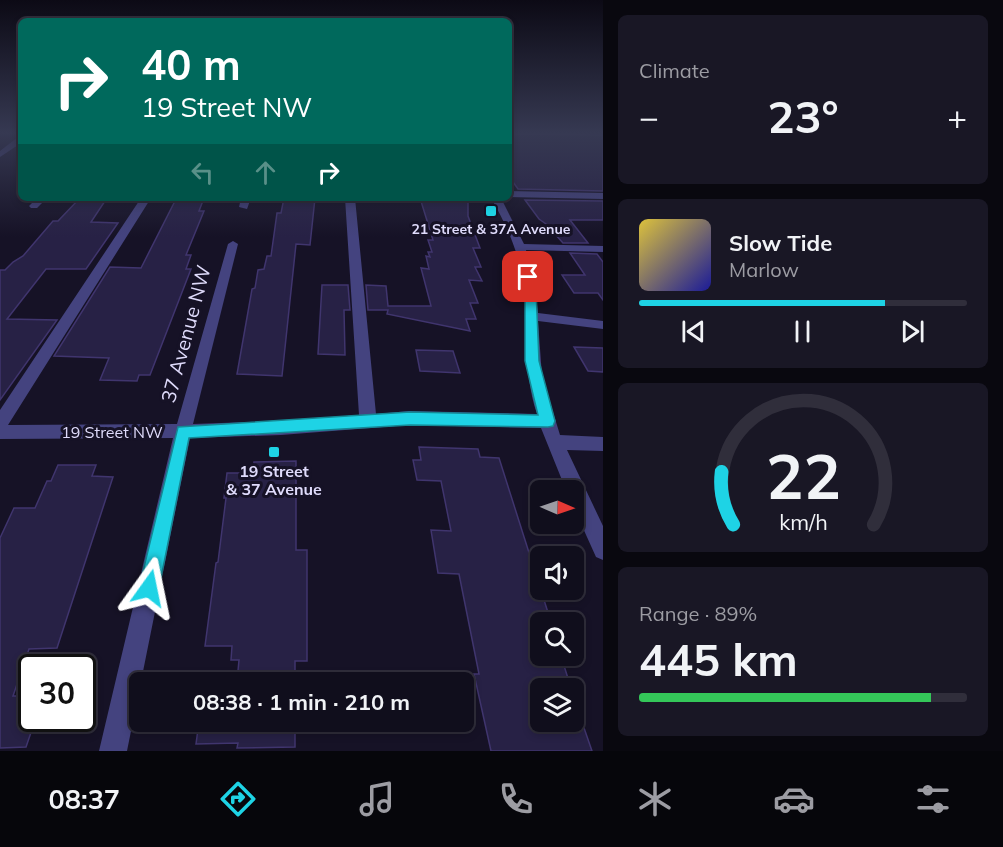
<!DOCTYPE html>
<html lang="en">
<head>
<meta charset="utf-8">
<style>
  :root { --surface:#100e1c; --page:#191725; --text:#f1f3f6; --muted:#9c9ca3; --line:#302e3b; --accent:#1ed3e5 }
  body { margin:0; font-family:Mulish,sans-serif; background:var(--page); color:var(--text); height:100vh; display:flex; flex-direction:column; font-size:22px; white-space:nowrap }
  * { box-sizing:border-box; margin:0 }
  p { font-size:20px; color:var(--muted) }
  .icon { flex:none; width:33px; height:33px; fill:none; stroke:currentColor; stroke-width:2; stroke-linecap:round; stroke-linejoin:round }
  .map { position:relative; flex:1; overflow:hidden }
  .sheet { display:flex; flex-direction:column; gap:15px; padding:15px; background:#09080f; width:400px }
  .sheet>* { flex:none }
  .hud { position:absolute; left:18px; top:18px; width:494px; height:183px; border-radius:9px; box-shadow:0 3px 9px #0003,0 0 0 2px var(--line); background:#00695c; color:#fff; overflow:hidden }
  .needle { width:39px; rotate:92deg }
  .buttons { position:absolute; left:530px; top:480px; display:grid; gap:12px }
  .buttons a { display:grid; place-items:center; width:54px; height:54px; border-radius:9px; background:var(--surface); box-shadow:0 3px 9px #0003,0 0 0 2px var(--line); font-size:30px }
  .speed { position:absolute; left:18px; top:654px; display:flex; gap:12px; font-size:30px; font-weight:700; text-align:center }
  .speed>* { display:grid; place-content:center; width:78px; height:78px; border-radius:50%; background:var(--surface); box-shadow:0 3px 9px #0003,0 0 0 2px var(--line); line-height:1 }
  .speed .limit { border:3px solid #111; border-radius:9px; background:#fff; color:#111 }
  .pin { position:absolute; display:grid; place-items:center; width:51px; height:51px; color:#fff; margin:-26px; border-radius:12px; box-shadow:0 3px 9px #0006 }
  .me { position:absolute; width:66px; margin:-33px; rotate:12deg; stroke-linejoin:round; filter:drop-shadow(0 0 4px #0008) }
  .turn { display:flex; align-items:center; gap:21px; height:126px; padding:0 24px; font-size:27px }
  .turn .icon { width:78px; height:78px; stroke-width:2.5 }
  .turn b { display:block; font-size:42px; line-height:51px }
  .lanes { display:flex; align-items:center; height:57px; padding:0 24px; background:#0003; justify-content:center; gap:30px; direction:ltr }
  .lanes .off { opacity:.35 }
  .big { font-size:45px; font-weight:700; line-height:1.1 }
  .sheet .widget { flex:1; display:flex; flex-direction:column; justify-content:center; gap:9px; min-width:0; padding:0 21px; border-radius:9px; background:var(--page) }
  .sheet .dial { align-items:center; gap:0 }
  .dial svg { height:156px; overflow:visible; fill:none; stroke:var(--line); stroke-width:7; stroke-linecap:round; text-anchor:middle }
  .dial text { fill:var(--text); stroke:none }
  .song { display:flex; align-items:center; gap:18px }
  .cover { width:72px; height:72px; border-radius:9px; background:linear-gradient(135deg,hsl(50 70% 55%),hsl(240 70% 35%)) }
  .played { height:6px; border-radius:3px; background:linear-gradient(90deg,var(--accent) 75%,var(--line) 75%) }
  .keys { display:flex; justify-content:space-around; direction:ltr }
  .heat { display:flex; justify-content:space-between; align-items:center; font-size:33px; direction:ltr }
  .charge { height:9px; border-radius:4px; background:linear-gradient(90deg,#34c759 89%,var(--line) 0) }
  .trip { position:absolute; left:129px; top:672px; width:345px; height:60px; border-radius:9px; background:var(--surface); box-shadow:0 3px 9px #0003,0 0 0 2px var(--line); font-weight:700; line-height:60px; text-align:center }
  .dock { display:flex; height:96px; justify-content:space-around; align-items:center; background:#06060b; color:var(--muted) }
  .dock .icon { width:42px; height:42px }
  .dock .active { color:var(--accent) }
  .dock b { font-size:27px; color:var(--text) }
  main { display:flex; flex:1; min-height:0 }
  .map>svg:first-child { display:block }
  .building { fill:#272145; stroke:#40356e; stroke-width:1.5 }
  .lines { fill:none; stroke-linecap:round; stroke-linejoin:round }
  .minor { fill:#44437f; fill-rule:evenodd }
  .route { fill:#1ed3e5; stroke:#148995; stroke-width:1.5 }
  .poi-dot { fill:#1ed3e5; stroke:#161226; stroke-width:2 }
  .labels { text-anchor:middle; stroke-width:6; stroke-linejoin:round; paint-order:stroke }
  .far-poi-label { font-size:14px; font-weight:bold; fill:#dfdbfb; stroke:#161226 }
  .street-label { font-size:16px; fill:#dfdbfb; stroke:#161226 }
  .poi-label { font-size:16px; font-weight:bold; fill:#dfdbfb; stroke:#161226 }
  .near-street-label { font-size:20px; fill:#dfdbfb; stroke:#161226 }
</style>
</head>
<body>
<main>
<div class="map">
<svg width="603" height="751" viewBox="0 0 603 751">
  <rect width="100%" height="100%" fill="#161226"/>
  <!-- building -->
  <path class="building" d="M 522,134 L 603,135 L 603,191 L 518,189 L 508,175 L 508,135 Z
    M 80,198 L 107,198 L 91,222 L 118,223 L 86,269 L 46,269 L 7,319 L 57,320 L 0,400 L 0,270 L 5,270 L 13,262 L 23,256 L 53,221 L 58,221 Z
    M 182,198 L 204,198 L 199,211 L 204,211 L 186,255 L 191,255 L 186,269 L 191,269 L 150,375 L 139,375 L 137,381 L 100,380 L 109,358 L 54,356 L 110,267 L 141,268 L 175,201 L 181,201 Z
    M 284,198 L 315,198 L 310,245 L 296,244 L 282,376 L 237,374 L 252,289 L 255,288 L 258,270 L 264,269 L 267,256 L 271,256 L 277,213 L 281,213 Z
    M 420,198 L 468,198 L 468,216 L 480,248 L 473,248 L 481,267 L 475,267 L 482,281 L 469,280 L 478,303 L 470,303 L 476,319 L 466,319 L 470,331 L 387,314 L 388,310 L 368,310 L 366,285 L 386,286 L 388,306 L 431,306 L 421,268 L 429,269 L 426,256 L 430,257 L 428,252 L 432,252 L 428,240 L 433,240 Z
    M 525,200 L 603,201 L 603,220 L 570,220 L 588,243 L 563,243 L 546,224 L 539,219 Z
    M 570,253 L 597,254 L 603,262 L 603,300 L 598,293 L 574,293 L 562,275 L 585,275 Z
    M 322,285 L 348,285 L 350,310 L 344,310 L 345,355 L 318,354 Z
    M 574,347 L 603,348 L 603,372 L 588,371 Z
    M 416,350 L 453,351 L 460,373 L 420,371 Z
    M 419,447 L 478,449 L 480,457 L 499,458 L 551,622 L 540,622 L 540,656 L 561,656 L 571,688 L 540,688 L 540,722 L 573,722 L 573,696 L 592,751 L 491,751 L 474,674 L 479,674 L 459,574 L 438,573 L 431,530 L 451,531 L 441,481 L 417,480 L 413,460 L 421,460 Z
    M 296,461 L 296,550 L 307,550 L 307,661 L 295,661 L 295,682 L 237,682 L 239,660 L 231,660 L 232,646 L 205,646 L 216,563 L 218,562 L 226,498 L 224,498 L 227,473 L 253,473 L 254,462 Z
    M 58,465 L 96,465 L 92,476 L 113,477 L 57,648 L 29,649 L 13,696 L 32,696 L 32,718 L 36,718 L 26,747 L 0,748 L 0,538 L 14,508 L 35,508 L 47,481 L 51,481 Z
    M 199,722 L 295,722 L 295,747 L 237,748 L 238,743 L 196,744 Z"/>
  <g class="lines">
    <!-- minor -->
    <path class="minor" d="M 18,137 L 21,137 L 21,143 L 0,157 L 0,151 Z
      M 508,191 L 603,193 L 603,199 L 508,197 Z
      M 37,198 L 47,198 L 37,208 L 31,208 L 29,206 Z
      M 141,198 L 151,198 L 8,425 L 177,424 L 228,244 L 233,241 L 238,244 L 193,424 L 281,421 L 359,415 L 345,198 L 355,198 L 376,414 L 409,411 L 537,414 C 522,368 529,326 523,280 C 518,251 506,224 491,198 L 501,198 L 524,244 L 603,246 L 603,252 L 526,250 L 534,279 L 538,313 L 603,321 L 603,329 L 538,321 L 542,376 L 560,435 L 603,437 L 603,451 L 567,450 L 603,526 L 603,560 L 596,557 L 573,506 L 573,490 L 566,490 L 541,428 L 409,425 L 281,435 L 190,438 L 127,751 L 99,751 L 173,438 L 0,439 L 0,410 Z
      M 241,198 L 251,198 L 247,209 L 239,207 Z"/>
  </g>
  <!-- sky -->
  <linearGradient id="sky" x2="0" y2="1"><stop stop-color="#0c0a15"/><stop offset="0.56" stop-color="#363952"/><stop offset="1" stop-color="#363952" stop-opacity="0"/></linearGradient>
  <rect width="603" height="237" fill="url(#sky)"/>
  <!-- route -->
  <path class="route" d="M 528,273 L 533,277 L 536,290 L 539,361 L 555,421 L 553,426 L 548,427 L 410,425 L 189,438 L 159,588 L 156,595 L 149,597 L 142,595 L 139,588 L 178,427 L 410,412 L 538,415 L 525,361 L 525,290 L 522,277 Z"/>
  <!-- markers -->
  <g class="poi-dot">
    <rect x="485" y="205" width="12" height="12" rx="3"/>
    <rect x="268" y="446" width="12" height="12" rx="3"/>
  </g>
  <g class="labels">
    <!-- far-poi labels -->
    <g class="far-poi-label">
      <text x="491" y="234">21 Street &amp; 37A Avenue</text>
    </g>
    <!-- street labels -->
    <g class="street-label">
      <text x="112" y="438">19 Street NW</text>
    </g>
    <!-- poi labels -->
    <g class="poi-label">
      <text x="274" y="477">19 Street<tspan x="274" dy="18">&amp; 37 Avenue</tspan></text>
    </g>
    <!-- near-street labels -->
    <g class="near-street-label">
      <text transform="translate(186 334) rotate(-75)" y="7">37 Avenue NW</text>
    </g>
  </g>
</svg>
<div class="buttons">
<a><svg class="needle" viewBox="-14 -14 28 28"><path d="M0-13l5 13h-10z" fill="#e53935"/><path d="M0 13l5-13h-10z" fill="#9c9ca3"/></svg></a>
<a><svg class="icon" aria-label="sound" viewBox="0 0 24 24"><path d="M4 9h4l5-4v14l-5-4H4zM17 9q2 3 0 6"/></svg></a>
<a><svg class="icon" aria-label="search" viewBox="0 0 24 24"><circle cx="10" cy="10" r="6"/><path d="M15 15l6 6"/></svg></a>
<a><svg class="icon" aria-label="layers" viewBox="0 0 24 24"><path d="M12 4l9 5-9 5-9-5zM3 14l9 5 9-5"/></svg></a>
</div>
<div class="speed"><div class="limit">30</div></div>
<div class="pin" style="left:528px;top:277px;background:#d93025"><svg class="icon" aria-label="arrive" viewBox="0 0 24 24"><path d="M6 21V4h12l-3 4 3 4H6"/></svg></div>
<svg class="me" style="left:149px;top:588px" viewBox="-20 -20 40 40"><path d="M0-17L14 15 0 8-14 15z" fill="#1ed3e5" stroke="#fff" stroke-width="4"/></svg>
<div class="trip">08:38 · 1 min · 210 m</div>
<div class="hud">
<div class="turn"><svg class="icon" aria-label="right" viewBox="0 0 24 24"><path d="M7 20v-9h11M14 6l5 5-5 5"/></svg><div><b>40 m</b>19 Street NW</div></div>
<div class="lanes"><svg class="icon off" aria-label="left" viewBox="0 0 24 24"><path d="M17 20v-9H6M10 6l-5 5 5 5"/></svg><svg class="icon off" aria-label="ahead" viewBox="0 0 24 24"><path d="M12 20V5M6 11l6-6 6 6"/></svg><svg class="icon" aria-label="right" viewBox="0 0 24 24"><path d="M7 20v-9h11M14 6l5 5-5 5"/></svg></div>
</div>
</div>
<section class="sheet">
<div class="widget"><p>Climate</p>
<div class="heat"><a>−</a><b class="big">23°</b><a>+</a></div>
</div>
<div class="widget">
<div class="song"><i class="cover"></i><div><b>Slow Tide</b><p>Marlow</p></div></div>
<div class="played"></div>
<div class="keys"><svg class="icon" aria-label="previous" viewBox="0 0 24 24"><path d="M18 5L8 12l10 7zM5 5v14"/></svg><svg class="icon" aria-label="pause" viewBox="0 0 24 24"><path d="M8 5v14M16 5v14"/></svg><svg class="icon" aria-label="next" viewBox="0 0 24 24"><path d="M6 5l10 7-10 7zM19 5v14"/></svg></div>
</div>
<div class="widget dial"><svg viewBox="0 0 100 80">
<path d="M14 69A42 42 0 1 1 86 69"/>
<path d="M14 69A42 42 0 0 1 8 42" stroke="#1ed3e5"/>
<text x="50" y="56" font-size="32" font-weight="700">22</text>
<text x="50" y="72" font-size="11">km/h</text>
</svg></div>
<div class="widget"><p>Range · 89%</p><b class="big">445 km</b><div class="charge"></div></div>
</section>
</main>
<nav class="dock">
<b>08:37</b>
<svg class="icon active" aria-label="directions" viewBox="0 0 24 24"><path d="M12 3l9 9-9 9-9-9zM9 14v-3h6M13 9l2 2-2 2"/></svg>
<svg class="icon" aria-label="music" viewBox="0 0 24 24"><path d="M9 18V5l10-2v13"/><circle cx="6" cy="18" r="3"/><circle cx="16" cy="16" r="3"/></svg>
<svg class="icon" aria-label="phone" viewBox="0 0 24 24"><path d="M5 4h4l2 5-3 2q2 4 5 5l2-3 5 2v4C11 20 4 13 5 4z"/></svg>
<svg class="icon" aria-label="climate" viewBox="0 0 24 24"><path d="M12 3v18M4 7l16 10M4 17L20 7"/></svg>
<svg class="icon" aria-label="car" viewBox="0 0 24 24"><path d="M5 17H2v-5l4-1 3-4h7l3 4 3 1v5h-3M9 17h6M6 11h13"/><circle cx="7" cy="17" r="2"/><circle cx="17" cy="17" r="2"/></svg>
<svg class="icon" aria-label="filters" viewBox="0 0 24 24"><path d="M4 7h16M4 17h16"/><circle cx="9" cy="7" r="2"/><circle cx="15" cy="17" r="2"/></svg>
</nav>
</body>
</html>
